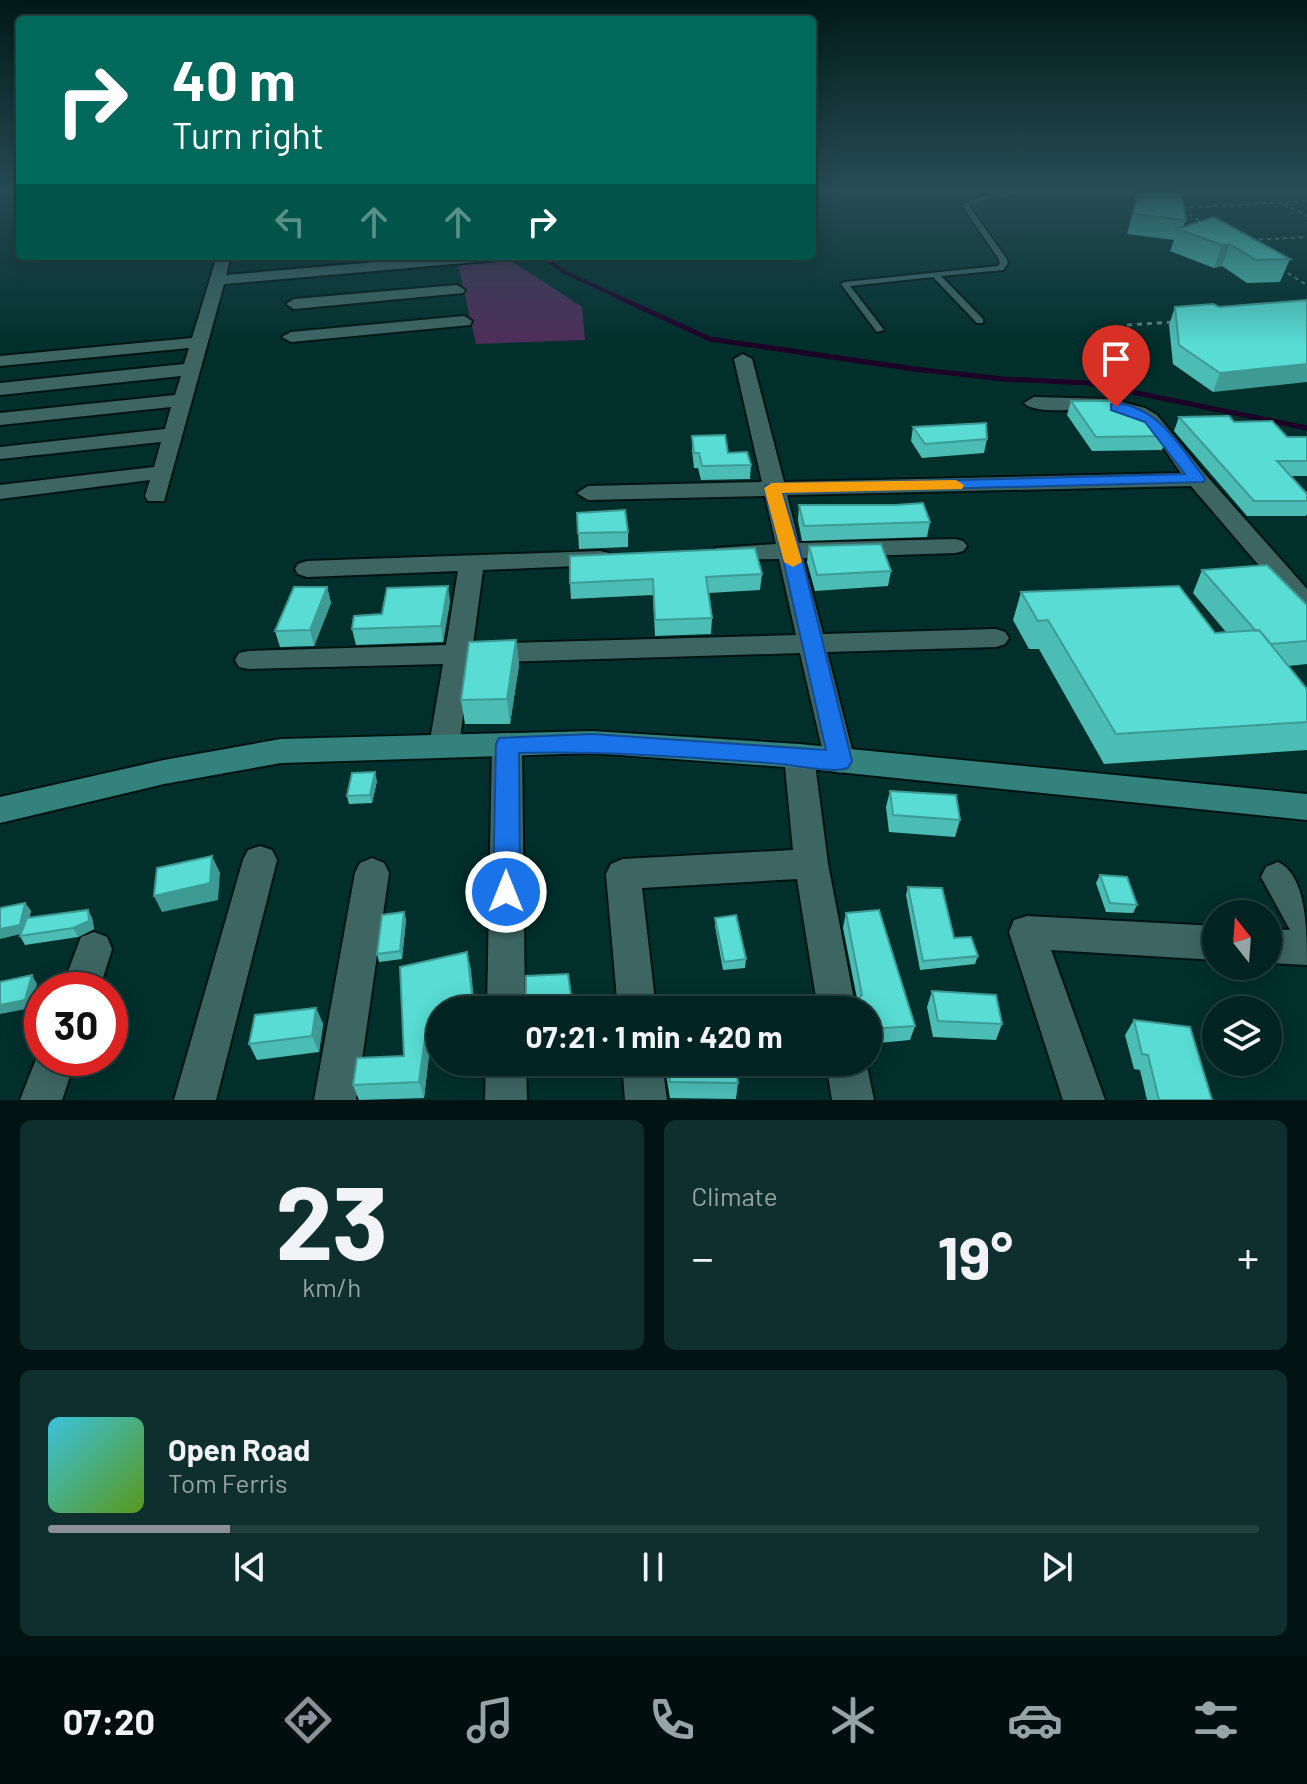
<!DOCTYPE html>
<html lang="en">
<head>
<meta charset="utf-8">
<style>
  :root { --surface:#012321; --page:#0f2f2e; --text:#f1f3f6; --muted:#96a4a5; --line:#23403f; --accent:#8c9099 }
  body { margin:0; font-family:Barlow,sans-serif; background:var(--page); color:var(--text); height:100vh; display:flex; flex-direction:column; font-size:30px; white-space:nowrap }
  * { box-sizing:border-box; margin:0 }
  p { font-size:26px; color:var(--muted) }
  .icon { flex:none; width:44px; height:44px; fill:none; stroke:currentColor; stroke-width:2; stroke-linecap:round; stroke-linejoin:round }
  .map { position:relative; height:1100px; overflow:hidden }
  .panel { display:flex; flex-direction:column; gap:20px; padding:20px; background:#011312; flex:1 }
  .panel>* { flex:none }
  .banner { position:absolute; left:16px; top:16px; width:800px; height:244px; border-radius:8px; box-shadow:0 4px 20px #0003,0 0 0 2px var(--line); background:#00695c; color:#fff; overflow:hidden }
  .needle { width:52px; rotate:343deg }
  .buttons { position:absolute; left:1202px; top:900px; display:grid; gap:16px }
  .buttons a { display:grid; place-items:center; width:80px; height:80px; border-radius:50%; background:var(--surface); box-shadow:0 4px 20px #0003,0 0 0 2px var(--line); font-size:40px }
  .speed { position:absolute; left:24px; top:972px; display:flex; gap:16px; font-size:40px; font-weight:700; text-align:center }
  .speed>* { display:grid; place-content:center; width:104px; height:104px; border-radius:50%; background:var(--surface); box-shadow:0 4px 20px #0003,0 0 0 2px var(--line); line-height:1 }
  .speed .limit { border:12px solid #d22; background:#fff; color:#111 }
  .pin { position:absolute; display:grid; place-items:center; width:68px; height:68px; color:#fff; margin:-82px -34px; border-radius:50% 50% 50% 0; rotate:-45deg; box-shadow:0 0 8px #0007 }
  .pin .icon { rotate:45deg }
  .me { position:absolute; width:88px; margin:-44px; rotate:0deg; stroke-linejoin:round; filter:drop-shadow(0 0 6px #0008) }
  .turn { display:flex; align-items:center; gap:28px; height:168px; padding:0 24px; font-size:36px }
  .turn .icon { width:104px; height:104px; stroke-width:2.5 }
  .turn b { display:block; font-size:56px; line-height:68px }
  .lanes { display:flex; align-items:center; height:76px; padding:0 24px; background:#0003; justify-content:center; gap:40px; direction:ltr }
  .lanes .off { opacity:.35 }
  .big { font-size:60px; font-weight:700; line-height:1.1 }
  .panel .card { flex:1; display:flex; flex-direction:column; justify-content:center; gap:12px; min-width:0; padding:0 28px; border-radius:12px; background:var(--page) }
  .panel .dial { align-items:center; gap:0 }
  .dial b { font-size:104px; line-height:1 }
  .song { display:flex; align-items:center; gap:24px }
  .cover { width:96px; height:96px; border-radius:12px; background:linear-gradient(135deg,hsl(190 70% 55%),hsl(90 70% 35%)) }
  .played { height:8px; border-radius:4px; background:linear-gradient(90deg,var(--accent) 15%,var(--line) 15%) }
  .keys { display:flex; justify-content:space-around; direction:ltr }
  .heat { display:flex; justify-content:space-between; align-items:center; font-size:44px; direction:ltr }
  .panel .tiles { flex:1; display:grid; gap:20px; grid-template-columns:1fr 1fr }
  .card:last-child { grid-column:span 2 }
  .trip { position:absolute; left:426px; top:996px; width:456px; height:80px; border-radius:40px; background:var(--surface); box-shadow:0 4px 20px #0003,0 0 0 2px var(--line); font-weight:700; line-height:80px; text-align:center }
  .tab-bar { display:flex; height:128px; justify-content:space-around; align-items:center; background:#000e0d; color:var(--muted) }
  .tab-bar .icon { width:56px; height:56px }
  .tab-bar .on { color:var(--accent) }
  .tab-bar b { font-size:36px; color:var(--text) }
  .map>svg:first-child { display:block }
  .green { fill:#4e2e5a }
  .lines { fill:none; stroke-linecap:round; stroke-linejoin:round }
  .stream-far1 { stroke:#1d0028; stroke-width:4 }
  .stream { stroke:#1d0028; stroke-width:5 }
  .lane-casing { stroke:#011413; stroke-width:4 }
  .street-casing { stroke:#011413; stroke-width:4 }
  .secondary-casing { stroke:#011413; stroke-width:4 }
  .path-far1 { stroke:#5e817f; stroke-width:2; stroke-dasharray:4 4; stroke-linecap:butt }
  .path { stroke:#5e817f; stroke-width:3; stroke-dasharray:5 5; stroke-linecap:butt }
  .lane { fill:#3d6663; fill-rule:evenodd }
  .street { fill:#3d6663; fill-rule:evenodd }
  .secondary { fill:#34827d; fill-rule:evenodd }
  .wall { fill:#4cbdb5 }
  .shaded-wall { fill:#3e9a94 }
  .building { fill:#58dcd3; stroke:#3e9a94; stroke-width:2 }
  .route { fill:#1a73e8; stroke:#114b97; stroke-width:2 }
  .slow { fill:#f59e0b }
</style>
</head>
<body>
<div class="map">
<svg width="1307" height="1100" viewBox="0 0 1307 1100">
  <rect width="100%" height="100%" fill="#012f2c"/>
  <!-- green -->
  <path class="green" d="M 510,260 L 582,307 L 585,340 L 476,344 L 458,265 Z"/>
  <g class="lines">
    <!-- stream-far1 -->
    <path class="stream-far1" d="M 542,256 L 564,272 L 623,299"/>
    <!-- stream -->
    <path class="stream" d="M 618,297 L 710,339 L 914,369 L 1003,379 L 1088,383 L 1307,428"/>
    <defs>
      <path id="lane" d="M 1016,191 L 1037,191 L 987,199 L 969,206 L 1006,258 L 1008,263 L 1003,270 L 941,276 L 983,319 L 983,323 L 977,323 L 933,277 L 850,286 L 884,330 L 877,332 L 841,284 L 845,282 L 998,266 L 1000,263 L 998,258 L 962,205 L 984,196 Z"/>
      <path id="street" d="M 217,256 L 231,256 L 226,275 L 447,256 L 506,256 L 499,260 L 224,284 L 164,501 L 148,501 L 145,496 L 150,480 L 0,499 L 0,485 L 154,467 L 161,442 L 0,459 L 0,447 L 165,429 L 171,407 L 0,425 L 0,413 L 175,395 L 181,376 L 0,395 L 0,383 L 184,364 L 189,348 L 0,366 L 0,356 L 192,338 Z
        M 457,285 L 465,290 L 463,293 L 294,309 L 286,304 L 294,299 Z
        M 464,316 L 472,321 L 470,325 L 291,342 L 282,337 L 291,332 Z
        M 743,354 L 752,359 L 784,482 L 1181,473 C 1169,457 1158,436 1143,424 C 1114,398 1040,420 1024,403 L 1034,397 L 1109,399 L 1145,408 L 1157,415 L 1205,474 L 1307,589 L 1307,613 L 1298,611 L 1191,486 L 787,495 L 799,543 L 955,539 L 963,541 L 967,546 L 963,551 L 955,553 L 803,558 L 823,634 L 996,629 L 1005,632 L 1009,638 L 1005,644 L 996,647 L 827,652 L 855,761 L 851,769 L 840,773 L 829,769 L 825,761 L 800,653 L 470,663 L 459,746 L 455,754 L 444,757 L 433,754 L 429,746 L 443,664 L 249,669 L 239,667 L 235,660 L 239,653 L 249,651 L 446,645 L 458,571 L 307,577 L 298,574 L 295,569 L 298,564 L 307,561 L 600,551 L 609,553 L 612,558 L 609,563 L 600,565 L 483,570 L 473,644 L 796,635 L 779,559 L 725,560 L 716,558 L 713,553 L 716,548 L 776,544 L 765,496 L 588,500 L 577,493 L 588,486 L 762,482 L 734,359 Z
        M 507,733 L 518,736 L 522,744 L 525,1010 L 487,1010 L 492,744 L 496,736 Z
        M 799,744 L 810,748 L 814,756 L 828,864 L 856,1010 L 818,1010 L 797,879 L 642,888 L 656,1010 L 618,1010 L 606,874 L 611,864 L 623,859 L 793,850 L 784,756 L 788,748 Z
        M 260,846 L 272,850 L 277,860 L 216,1100 L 174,1100 L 243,860 L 248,850 Z
        M 372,858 L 384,863 L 389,873 L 356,1100 L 314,1100 L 355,873 L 360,863 Z
        M 1278,862 C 1307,876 1307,931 1307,965 L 1268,963 L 1268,929 L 1290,930 L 1261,877 L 1266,867 Z
        M 1027,916 L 1216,926 L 1216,960 L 1051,950 L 1105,1100 L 1063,1100 L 1009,932 L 1014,920 Z
        M 94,932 L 107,937 L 112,949 L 99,990 L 61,990 L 81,937 Z
        M 42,1044 L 42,1058 L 76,1058 L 62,1100 L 20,1100 Z
        M 486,1062 L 526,1062 L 527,1100 L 485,1100 Z
        M 622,1062 L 662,1062 L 667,1100 L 625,1100 Z
        M 826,1062 L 866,1062 L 874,1100 L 832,1100 Z"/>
      <path id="secondary" d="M 592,731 L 799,744 L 1307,794 L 1307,820 L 799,768 L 592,753 L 281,763 L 164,784 L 0,823 L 0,797 L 164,760 L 281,739 Z"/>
    </defs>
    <!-- lane casing -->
    <use href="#lane" class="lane-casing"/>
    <!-- street casing -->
    <use href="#street" class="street-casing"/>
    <!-- secondary casing -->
    <use href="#secondary" class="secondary-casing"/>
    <!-- path-far1 -->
    <path class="path-far1" d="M 1284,204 L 1307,216
      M 1182,208 L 1307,201
      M 1182,210 L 1205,224
      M 1251,240 L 1307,237
      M 1281,269 L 1307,285"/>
    <!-- path -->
    <path class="path" d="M 1127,325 L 1173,322"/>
    <!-- lane -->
    <use href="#lane" class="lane"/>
    <!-- street -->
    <use href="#street" class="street"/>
    <!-- secondary -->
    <use href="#secondary" class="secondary"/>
  </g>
  <!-- wall -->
  <path class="wall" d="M 1138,191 L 1181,191 L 1186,220 L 1183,227 L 1290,259 L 1280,282 L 1247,283 L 1222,266 L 1214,268 L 1170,251 L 1174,240 L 1127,234 Z
    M 1307,300 L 1213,392 L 1173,364 L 1169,325 L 1175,307 L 1219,307 Z
    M 1071,401 L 1139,417 L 1167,436 L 1162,450 L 1092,451 L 1067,415 Z
    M 1179,417 L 1234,422 L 1287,437 L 1307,437 L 1307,476 L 1290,476 L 1307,494 L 1307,514 L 1306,516 L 1247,516 L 1174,431 Z
    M 913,427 L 987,439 L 984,453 L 922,458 L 911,441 Z
    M 692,436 L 751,465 L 750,479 L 701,480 L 698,468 L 694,468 L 692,450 Z
    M 799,505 L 895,505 L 930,522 L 927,537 L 802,541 L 798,520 Z
    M 577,513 L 628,532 L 628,547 L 579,549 Z
    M 809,546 L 891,571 L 888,586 L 815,591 L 807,562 Z
    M 1202,570 L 1307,605 L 1307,664 L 1288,666 L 1307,689 L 1307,750 L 1104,764 L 1039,649 L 1029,649 L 1013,620 L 1021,592 L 1215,633 L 1226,632 L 1193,593 Z
    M 762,574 L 760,590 L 709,593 L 712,618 L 711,634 L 655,636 L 653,595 L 571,599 L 570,583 Z
    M 327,587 L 331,603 L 314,646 L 280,647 L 275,631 Z
    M 450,601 L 443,642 L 356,645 L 352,629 L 382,614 Z
    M 516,640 L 519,665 L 510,724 L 465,724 L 461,700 Z
    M 377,781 L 372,803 L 349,804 L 347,796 Z
    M 890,791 L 960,820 L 955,837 L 889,832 L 886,807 Z
    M 1100,875 L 1137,905 L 1133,913 L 1106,912 L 1096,883 Z
    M 908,887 L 954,938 L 978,956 L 975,964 L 920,970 L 906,895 Z
    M 25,903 L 31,911 L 29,918 L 88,910 L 92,918 L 94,929 L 78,937 L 25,945 L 20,936 Z
    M 404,912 L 406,920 L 402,959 L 379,962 L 377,954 Z
    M 846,913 L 915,1026 L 910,1040 L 868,1044 L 868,1010 L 849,1010 L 852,998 L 857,998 L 843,928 Z
    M 715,918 L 746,959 L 745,968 L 723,970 L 715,926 Z
    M 467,952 L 475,1010 L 440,1010 L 430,1047 L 424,1098 L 359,1100 L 353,1085 L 404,1056 Z
    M 932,991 L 1002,1024 L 996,1040 L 933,1037 L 927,1007 Z
    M 316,1008 L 323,1024 L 319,1052 L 257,1060 L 249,1044 Z
    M 1134,1020 L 1212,1100 L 1147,1100 L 1140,1070 L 1134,1069 L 1125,1035 Z
    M 664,1062 L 735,1062 L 738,1083 L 736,1099 L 670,1098 Z"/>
  <!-- shaded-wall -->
  <path class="shaded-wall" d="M 1230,244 L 1222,266 L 1214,268 L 1222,245 Z
    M 1307,364 L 1307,382 L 1213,392 L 1220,373 Z
    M 448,586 L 450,601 L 443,642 L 441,626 Z
    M 327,587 L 331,603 L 314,646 L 310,630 Z
    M 516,640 L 519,665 L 510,724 L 507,699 Z
    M 375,772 L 377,781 L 372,803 L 370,795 Z
    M 212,856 L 220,873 L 218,900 L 162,912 L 154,896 Z
    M 25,903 L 31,911 L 25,933 L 0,939 L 0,929 Z
    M 88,910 L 92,918 L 94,929 L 78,937 L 73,928 Z
    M 404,912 L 406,920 L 402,959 L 400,951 Z
    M 467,952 L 471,969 L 475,1010 L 474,1010 Z
    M 32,975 L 37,984 L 31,1008 L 0,1014 L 0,1005 Z
    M 316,1008 L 323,1024 L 319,1052 L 312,1036 Z
    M 111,1020 L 116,1028 L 114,1049 L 110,1051 Z
    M 440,1028 L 440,1045 L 430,1047 L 424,1098 L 419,1082 L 426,1031 Z
    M 528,1062 L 576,1062 L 529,1072 Z"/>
  <!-- building -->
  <path class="building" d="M 1138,191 L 1181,191 L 1186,220 L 1133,214 Z
    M 1214,217 L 1290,259 L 1256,260 L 1230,244 L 1222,245 L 1177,229 Z
    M 1307,300 L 1307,364 L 1220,373 L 1179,345 L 1175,307 L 1213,304 L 1219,307 Z
    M 1071,401 L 1118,401 L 1139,417 L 1151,417 L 1167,436 L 1096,437 Z
    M 1229,416 L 1234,422 L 1272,421 L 1287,437 L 1307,437 L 1307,461 L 1277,461 L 1307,494 L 1307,501 L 1254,501 L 1179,417 Z
    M 986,423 L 987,439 L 925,444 L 913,427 Z
    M 725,435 L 728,453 L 747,452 L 751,465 L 702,466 L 699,453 L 694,453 L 692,436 Z
    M 923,503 L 930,522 L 804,526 L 799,505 L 895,505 Z
    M 625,510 L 628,532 L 578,533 L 577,513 Z
    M 881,544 L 891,571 L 817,575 L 809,546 Z
    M 755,548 L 762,574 L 706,577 L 712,618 L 655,620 L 653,579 L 570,583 L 570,556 Z
    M 1267,565 L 1307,605 L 1307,641 L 1271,644 L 1259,630 L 1256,631 L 1202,570 Z
    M 448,586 L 441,626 L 352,629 L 354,616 L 382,614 L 387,588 Z
    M 1179,586 L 1215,633 L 1259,630 L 1307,689 L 1307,722 L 1116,734 L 1048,620 L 1038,621 L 1021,592 Z
    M 294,587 L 327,587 L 310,630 L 275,631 Z
    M 516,640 L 507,699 L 461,700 L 469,642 Z
    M 375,772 L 370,795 L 347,796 L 352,773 Z
    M 890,791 L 956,795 L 960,820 L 893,815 Z
    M 212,856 L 210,883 L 154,896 L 157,868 Z
    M 1100,875 L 1127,877 L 1137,905 L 1110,903 Z
    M 908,887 L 942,888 L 954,938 L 971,937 L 978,956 L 923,961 Z
    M 25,903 L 20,925 L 0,929 L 0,908 Z
    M 88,910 L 89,921 L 73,928 L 20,936 L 27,918 Z
    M 879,910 L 915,1026 L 868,1029 L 868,1010 L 854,1010 L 852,998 L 859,998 L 862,995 L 846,913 Z
    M 404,912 L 400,951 L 377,954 L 382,915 Z
    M 736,915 L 746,959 L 724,962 L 715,918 Z
    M 467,952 L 474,1010 L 440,1010 L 440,1028 L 426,1031 L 419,1082 L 353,1085 L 357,1058 L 404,1056 L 400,967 Z
    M 568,974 L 573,1010 L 522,1010 L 520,997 L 526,994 L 526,976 Z
    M 32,975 L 25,1000 L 0,1005 L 0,982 Z
    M 932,991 L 996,995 L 1002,1024 L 938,1021 Z
    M 316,1008 L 312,1036 L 249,1044 L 255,1015 Z
    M 1134,1020 L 1190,1027 L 1212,1100 L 1159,1100 L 1148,1055 L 1142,1054 Z
    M 667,1062 L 735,1062 L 738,1083 L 670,1082 Z"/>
  <!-- sky -->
  <linearGradient id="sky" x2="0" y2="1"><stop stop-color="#011a18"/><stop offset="0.55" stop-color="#274d56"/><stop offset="1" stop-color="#274d56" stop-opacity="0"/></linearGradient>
  <rect width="1307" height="345" fill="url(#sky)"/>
  <!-- route -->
  <path class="route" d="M 1116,403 C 1159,408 1178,444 1203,476 L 1205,479 L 1203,482 L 782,493 L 800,550 L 852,761 L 848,768 C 830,774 791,764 770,763 C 686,757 603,751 519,753 L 520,892 L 516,900 L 506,904 L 497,900 L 493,892 L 496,744 L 499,738 L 592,734 L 826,750 L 781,550 L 764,488 L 766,485 L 1185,474 L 1145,422 L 1111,410 L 1111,404 Z"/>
  <!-- slow -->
  <path class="slow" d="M 956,480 L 964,485 L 962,489 L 782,493 L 802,562 L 793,567 L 784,562 L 764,488 L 772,483 Z"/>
</svg>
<div class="buttons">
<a><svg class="needle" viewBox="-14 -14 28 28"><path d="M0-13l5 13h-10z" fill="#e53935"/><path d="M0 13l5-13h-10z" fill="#96a4a5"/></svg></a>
<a><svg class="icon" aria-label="layers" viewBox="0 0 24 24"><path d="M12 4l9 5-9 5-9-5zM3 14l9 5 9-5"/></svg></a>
</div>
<div class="speed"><div class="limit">30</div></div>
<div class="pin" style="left:1116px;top:407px;background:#d93025"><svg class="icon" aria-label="arrive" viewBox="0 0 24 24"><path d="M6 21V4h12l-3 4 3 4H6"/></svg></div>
<svg class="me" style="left:506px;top:892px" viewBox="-20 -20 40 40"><circle r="17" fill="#1a73e8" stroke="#fff" stroke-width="3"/><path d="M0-11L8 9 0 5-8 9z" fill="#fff"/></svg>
<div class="trip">07:21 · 1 min · 420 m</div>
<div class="banner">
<div class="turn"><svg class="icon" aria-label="right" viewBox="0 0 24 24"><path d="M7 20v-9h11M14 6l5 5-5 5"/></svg><div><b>40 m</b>Turn right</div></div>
<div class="lanes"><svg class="icon off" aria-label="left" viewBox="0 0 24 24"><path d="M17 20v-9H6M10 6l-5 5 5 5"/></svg><svg class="icon off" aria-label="ahead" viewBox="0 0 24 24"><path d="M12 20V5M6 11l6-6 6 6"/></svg><svg class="icon off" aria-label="ahead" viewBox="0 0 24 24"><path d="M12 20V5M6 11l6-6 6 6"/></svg><svg class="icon" aria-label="right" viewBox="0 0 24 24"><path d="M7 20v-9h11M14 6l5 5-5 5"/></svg></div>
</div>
</div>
<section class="panel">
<div class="tiles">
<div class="card dial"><b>23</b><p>km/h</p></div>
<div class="card"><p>Climate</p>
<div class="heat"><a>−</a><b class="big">19°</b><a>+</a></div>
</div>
<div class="card">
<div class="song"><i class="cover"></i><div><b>Open Road</b><p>Tom Ferris</p></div></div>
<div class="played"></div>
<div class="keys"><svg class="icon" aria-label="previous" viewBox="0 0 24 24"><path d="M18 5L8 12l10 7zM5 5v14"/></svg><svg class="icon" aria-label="pause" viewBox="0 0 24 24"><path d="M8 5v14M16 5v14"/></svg><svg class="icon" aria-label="next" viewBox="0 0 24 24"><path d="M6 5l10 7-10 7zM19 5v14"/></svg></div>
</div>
</div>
</section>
<nav class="tab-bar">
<b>07:20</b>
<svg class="icon on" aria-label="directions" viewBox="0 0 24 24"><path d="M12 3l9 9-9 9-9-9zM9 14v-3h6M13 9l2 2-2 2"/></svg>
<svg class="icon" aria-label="music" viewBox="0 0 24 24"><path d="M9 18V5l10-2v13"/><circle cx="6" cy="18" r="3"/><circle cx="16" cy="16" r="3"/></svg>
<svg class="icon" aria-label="phone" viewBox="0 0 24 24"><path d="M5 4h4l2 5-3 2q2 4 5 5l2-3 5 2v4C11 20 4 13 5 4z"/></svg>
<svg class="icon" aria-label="climate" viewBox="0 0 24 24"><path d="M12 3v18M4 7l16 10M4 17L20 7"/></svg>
<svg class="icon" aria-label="car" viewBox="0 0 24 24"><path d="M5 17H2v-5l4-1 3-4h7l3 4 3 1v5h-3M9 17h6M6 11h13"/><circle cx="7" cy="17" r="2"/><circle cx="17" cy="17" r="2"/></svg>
<svg class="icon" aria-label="filters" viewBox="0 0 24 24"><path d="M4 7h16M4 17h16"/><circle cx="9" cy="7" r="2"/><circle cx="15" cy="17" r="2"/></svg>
</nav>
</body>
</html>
